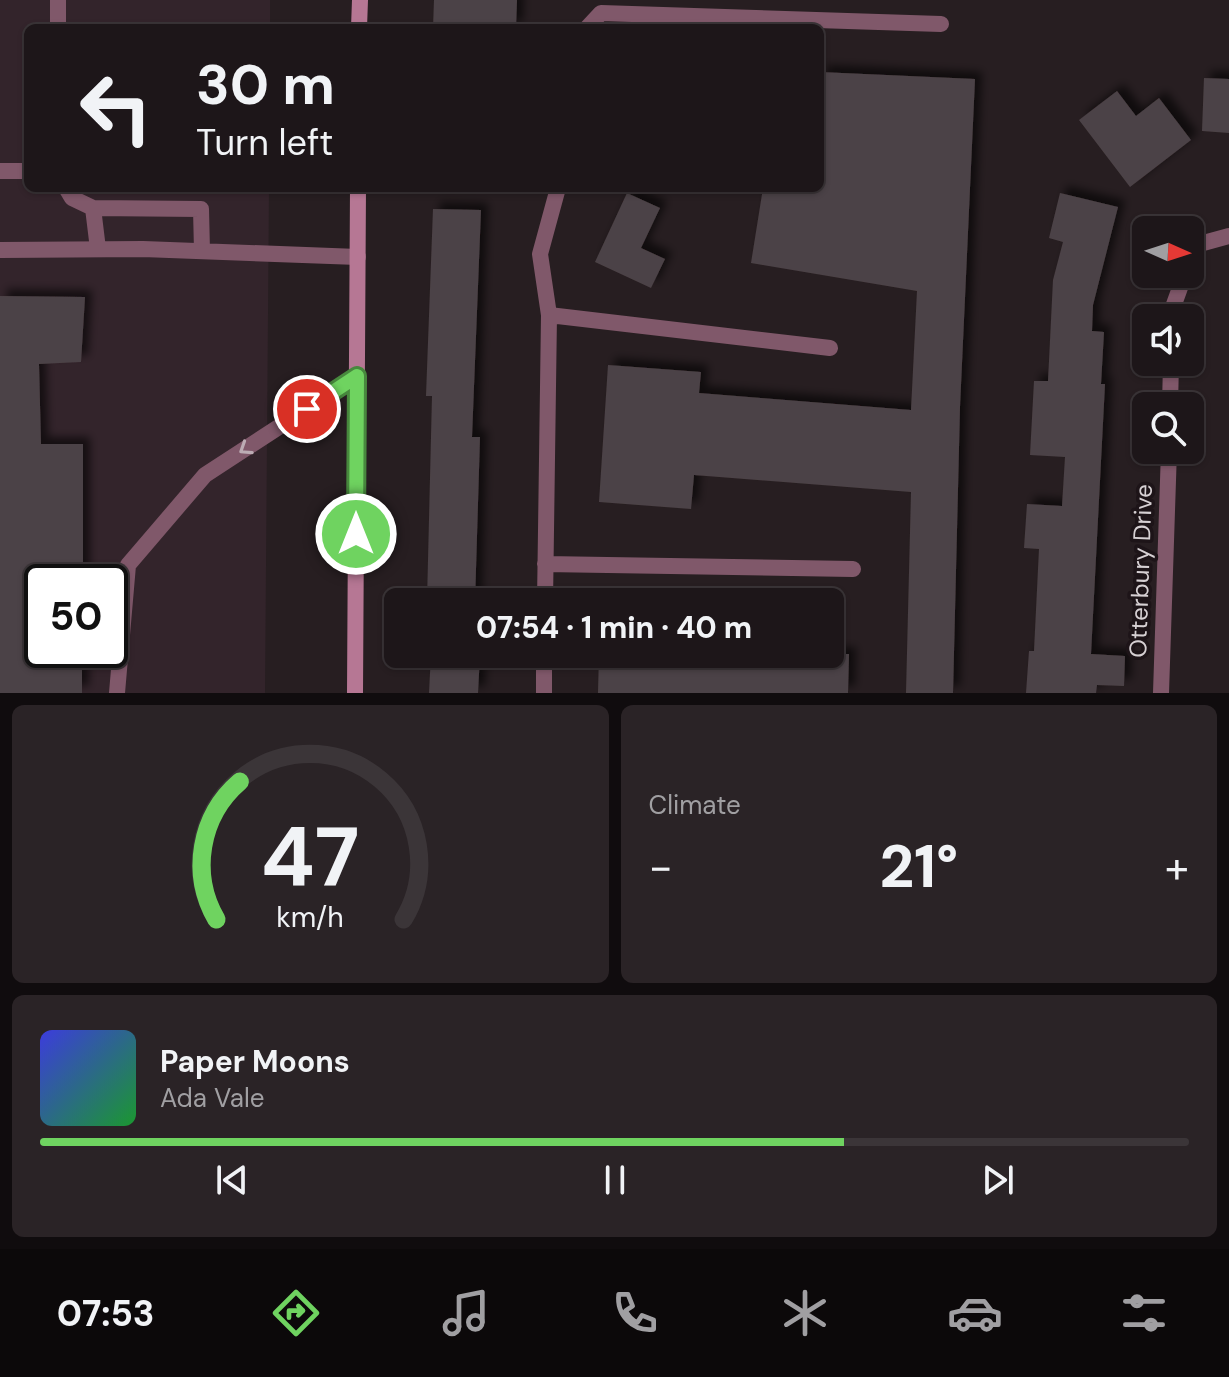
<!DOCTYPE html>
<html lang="en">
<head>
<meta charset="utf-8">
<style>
  :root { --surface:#1d1619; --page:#2a2326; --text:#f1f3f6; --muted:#a09fa2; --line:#3b3538; --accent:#6fd360 }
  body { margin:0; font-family:"DM Sans",sans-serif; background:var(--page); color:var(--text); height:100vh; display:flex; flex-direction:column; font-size:30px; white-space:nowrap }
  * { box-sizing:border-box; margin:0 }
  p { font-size:26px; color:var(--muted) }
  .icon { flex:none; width:44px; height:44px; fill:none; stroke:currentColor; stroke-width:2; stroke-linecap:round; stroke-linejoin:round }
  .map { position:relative; height:693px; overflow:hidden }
  .side { display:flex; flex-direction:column; gap:12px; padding:12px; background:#100c0e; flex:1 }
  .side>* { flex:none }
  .hud { position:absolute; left:24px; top:24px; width:800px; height:168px; border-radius:12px; box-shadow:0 2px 6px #0004,0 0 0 2px var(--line); background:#1d1619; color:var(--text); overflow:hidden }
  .needle { width:52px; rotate:93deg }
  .controls { position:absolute; left:1132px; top:216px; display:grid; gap:16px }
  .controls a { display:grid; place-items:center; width:72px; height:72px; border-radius:12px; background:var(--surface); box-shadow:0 2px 6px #0004,0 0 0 2px var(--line); font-size:40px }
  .speed { position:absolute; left:24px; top:564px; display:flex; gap:16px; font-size:40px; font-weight:700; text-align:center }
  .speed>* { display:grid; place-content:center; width:104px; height:104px; border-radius:50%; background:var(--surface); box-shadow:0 2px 6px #0004,0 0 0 2px var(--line); line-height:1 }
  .speed .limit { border:4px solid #111; border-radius:12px; background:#fff; color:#111 }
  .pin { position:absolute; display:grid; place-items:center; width:68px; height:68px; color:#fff; margin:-34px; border:4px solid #fff; border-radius:50%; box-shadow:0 2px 8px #0007 }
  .me { position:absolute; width:88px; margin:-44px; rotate:0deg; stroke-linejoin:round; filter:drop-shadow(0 0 6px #0008) }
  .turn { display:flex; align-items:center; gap:28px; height:168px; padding:0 40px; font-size:36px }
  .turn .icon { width:104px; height:104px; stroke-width:2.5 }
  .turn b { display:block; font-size:56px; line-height:68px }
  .big { font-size:60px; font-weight:800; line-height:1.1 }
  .side .card { flex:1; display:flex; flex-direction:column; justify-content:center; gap:12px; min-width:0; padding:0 28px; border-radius:12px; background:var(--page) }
  .side .dial { align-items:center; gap:0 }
  .dial svg { height:208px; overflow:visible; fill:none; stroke:var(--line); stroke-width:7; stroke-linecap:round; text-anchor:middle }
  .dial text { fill:var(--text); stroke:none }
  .song { display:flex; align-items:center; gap:24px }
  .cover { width:96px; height:96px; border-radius:12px; background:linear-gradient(135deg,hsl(240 70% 55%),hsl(130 70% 35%)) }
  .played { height:8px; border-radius:4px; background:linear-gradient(90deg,var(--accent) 70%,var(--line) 70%) }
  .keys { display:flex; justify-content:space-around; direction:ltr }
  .heat { display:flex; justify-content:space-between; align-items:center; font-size:44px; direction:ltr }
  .side .tiles { flex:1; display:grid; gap:12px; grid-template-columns:1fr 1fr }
  .card:last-child { grid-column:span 2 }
  .trip { position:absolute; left:384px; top:588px; width:460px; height:80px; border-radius:12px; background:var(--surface); box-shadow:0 2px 6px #0004,0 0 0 2px var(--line); font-weight:800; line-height:80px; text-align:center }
  .tabs { display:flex; height:128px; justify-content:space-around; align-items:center; background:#0c090a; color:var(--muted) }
  .tabs .icon { width:56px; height:56px }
  .tabs .selected { color:var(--accent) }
  .tabs b { font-size:36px; color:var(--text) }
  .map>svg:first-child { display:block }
  .built { fill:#33242b; fill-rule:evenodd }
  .building { fill:#4c4246; filter:url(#shadow) }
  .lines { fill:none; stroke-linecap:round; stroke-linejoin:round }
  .service { stroke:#80586a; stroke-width:16 }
  .minor { stroke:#80586a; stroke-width:16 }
  .secondary { stroke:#b67794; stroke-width:16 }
  .oneway { stroke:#bcacb4 }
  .route-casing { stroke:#48893e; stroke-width:20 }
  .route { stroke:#6fd360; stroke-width:14 }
  .labels { text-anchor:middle; stroke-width:7; stroke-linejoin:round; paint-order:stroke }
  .street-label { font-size:24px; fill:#d6d0d3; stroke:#1d1418 }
</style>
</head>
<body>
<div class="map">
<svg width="1229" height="693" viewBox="0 0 1229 693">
  <defs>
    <filter id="shadow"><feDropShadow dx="7" dy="-7" stdDeviation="4" flood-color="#0009"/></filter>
  </defs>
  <rect width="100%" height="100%" fill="#271e21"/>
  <!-- built -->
  <path class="built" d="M 0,0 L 270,0 L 270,28 L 28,28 L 28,188 L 269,188 L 265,693 L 0,693 ZM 42,582 L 110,582 L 110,650 L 42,650 Z"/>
  <!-- building -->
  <path class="building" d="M 434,0 L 517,0 L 516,28 L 433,28 Z
    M 820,72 L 975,79 L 960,407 L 953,693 L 906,693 L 911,492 L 694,475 L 691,509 L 599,502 L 608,365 L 701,372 L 699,393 L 911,410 L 917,291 L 751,263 L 763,188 L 820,188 Z
    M 1204,78 L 1229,79 L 1229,133 L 1202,131 Z
    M 1117,91 L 1136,116 L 1159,98 L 1191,140 L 1130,187 L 1079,120 Z
    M 627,193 L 660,208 L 641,248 L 665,259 L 651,288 L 595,262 Z
    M 1060,193 L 1118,207 L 1093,305 L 1092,331 L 1104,332 L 1101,384 L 1105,384 L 1091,654 L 1125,656 L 1124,686 L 1097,685 L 1096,693 L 1026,693 L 1029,651 L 1034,651 L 1039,549 L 1024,548 L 1027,504 L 1062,506 L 1065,457 L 1030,455 L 1034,381 L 1048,381 L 1053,280 L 1063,242 L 1049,238 Z
    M 433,209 L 481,210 L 472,437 L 480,437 L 475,602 L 427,602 L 432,396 L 426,396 Z
    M 0,296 L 85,297 L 81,362 L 39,364 L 41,444 L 83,444 L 83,582 L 42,582 L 42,650 L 82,650 L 82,693 L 0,693 Z
    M 431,654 L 480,654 L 478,693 L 429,693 Z
    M 599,654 L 849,654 L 848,693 L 598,693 Z"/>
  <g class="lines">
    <!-- service -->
    <path class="service" d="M 58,28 L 58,0
      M 587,28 L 601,13 L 941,24
      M 0,171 L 28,171
      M 66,188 L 72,198 L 93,208 L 98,249
      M 558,188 L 540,254 L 549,315 L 830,348
      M 93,208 L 201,209 L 202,251
      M 0,250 L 143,249 L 358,257
      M 545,564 L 853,569
      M 545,602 L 549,315
      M 117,693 L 128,565 L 205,475 L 357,376
      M 544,693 L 544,654"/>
    <!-- minor -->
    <path class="minor" d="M 1190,260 L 1196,245 L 1229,236
      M 1173,318 L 1173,307 L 1185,274
      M 1170,406 L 1171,362
      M 1161,693 L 1169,450"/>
    <!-- secondary -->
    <path class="secondary" d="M 359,28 L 360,0
      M 355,693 L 358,188"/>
  </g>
  <!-- one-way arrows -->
  <defs><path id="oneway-chevron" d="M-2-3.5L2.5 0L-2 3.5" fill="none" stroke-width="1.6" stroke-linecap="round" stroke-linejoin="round" transform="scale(2)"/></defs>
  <use class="oneway" href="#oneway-chevron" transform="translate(245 449) rotate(147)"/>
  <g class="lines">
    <defs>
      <path id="route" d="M 307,409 L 357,376 L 356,534"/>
    </defs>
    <!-- route casing -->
    <use href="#route" class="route-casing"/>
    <!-- route -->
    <use href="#route" class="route"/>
  </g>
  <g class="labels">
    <!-- street labels -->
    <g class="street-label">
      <text transform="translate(1141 571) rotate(-88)" y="8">Otterbury Drive</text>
    </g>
  </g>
</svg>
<div class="controls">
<a><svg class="needle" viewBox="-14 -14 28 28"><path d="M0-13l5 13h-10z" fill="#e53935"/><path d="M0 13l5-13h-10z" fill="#a09fa2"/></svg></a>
<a><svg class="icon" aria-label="sound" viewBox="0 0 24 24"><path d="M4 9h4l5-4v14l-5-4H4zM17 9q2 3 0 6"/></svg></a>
<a><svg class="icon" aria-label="search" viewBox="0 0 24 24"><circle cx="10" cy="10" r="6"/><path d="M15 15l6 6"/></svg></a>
</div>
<div class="speed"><div class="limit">50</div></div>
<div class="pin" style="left:307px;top:409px;background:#d93025"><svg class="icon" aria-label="arrive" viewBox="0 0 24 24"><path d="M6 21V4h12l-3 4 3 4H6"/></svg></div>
<svg class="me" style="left:356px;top:534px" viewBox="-20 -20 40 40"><circle r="17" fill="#6fd360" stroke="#fff" stroke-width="3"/><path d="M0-11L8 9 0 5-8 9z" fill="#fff"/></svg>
<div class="trip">07:54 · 1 min · 40 m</div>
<div class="hud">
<div class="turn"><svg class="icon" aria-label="left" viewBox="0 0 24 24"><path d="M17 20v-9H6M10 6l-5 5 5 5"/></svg><div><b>30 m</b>Turn left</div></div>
</div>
</div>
<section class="side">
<div class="tiles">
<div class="card dial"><svg viewBox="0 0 100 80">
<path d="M14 69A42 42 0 1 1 86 69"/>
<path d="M14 69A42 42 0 0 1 23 16" stroke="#6fd360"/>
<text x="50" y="56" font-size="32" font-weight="700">47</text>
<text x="50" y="72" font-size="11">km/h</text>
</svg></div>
<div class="card"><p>Climate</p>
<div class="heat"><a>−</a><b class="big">21°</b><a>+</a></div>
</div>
<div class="card">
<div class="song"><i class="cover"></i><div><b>Paper Moons</b><p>Ada Vale</p></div></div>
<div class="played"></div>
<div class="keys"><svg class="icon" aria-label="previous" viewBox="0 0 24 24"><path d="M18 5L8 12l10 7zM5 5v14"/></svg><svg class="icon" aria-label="pause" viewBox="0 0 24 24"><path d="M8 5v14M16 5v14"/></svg><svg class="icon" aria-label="next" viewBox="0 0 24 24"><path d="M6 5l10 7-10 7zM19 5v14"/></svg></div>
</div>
</div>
</section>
<nav class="tabs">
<b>07:53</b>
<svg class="icon selected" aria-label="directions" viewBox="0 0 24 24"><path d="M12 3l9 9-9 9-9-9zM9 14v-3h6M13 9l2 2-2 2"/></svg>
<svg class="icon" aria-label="music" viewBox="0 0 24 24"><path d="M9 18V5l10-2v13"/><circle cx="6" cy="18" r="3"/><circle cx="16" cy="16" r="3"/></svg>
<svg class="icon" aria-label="phone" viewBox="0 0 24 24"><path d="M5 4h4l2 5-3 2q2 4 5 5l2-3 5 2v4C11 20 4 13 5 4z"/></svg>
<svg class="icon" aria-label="climate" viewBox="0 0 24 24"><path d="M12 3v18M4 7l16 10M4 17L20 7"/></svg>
<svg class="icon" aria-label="car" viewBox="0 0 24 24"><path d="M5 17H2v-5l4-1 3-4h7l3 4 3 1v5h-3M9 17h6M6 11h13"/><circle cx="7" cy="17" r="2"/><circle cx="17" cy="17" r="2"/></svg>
<svg class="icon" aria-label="filters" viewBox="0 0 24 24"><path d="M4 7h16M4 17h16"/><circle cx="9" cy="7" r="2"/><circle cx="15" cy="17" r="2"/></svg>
</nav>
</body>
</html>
